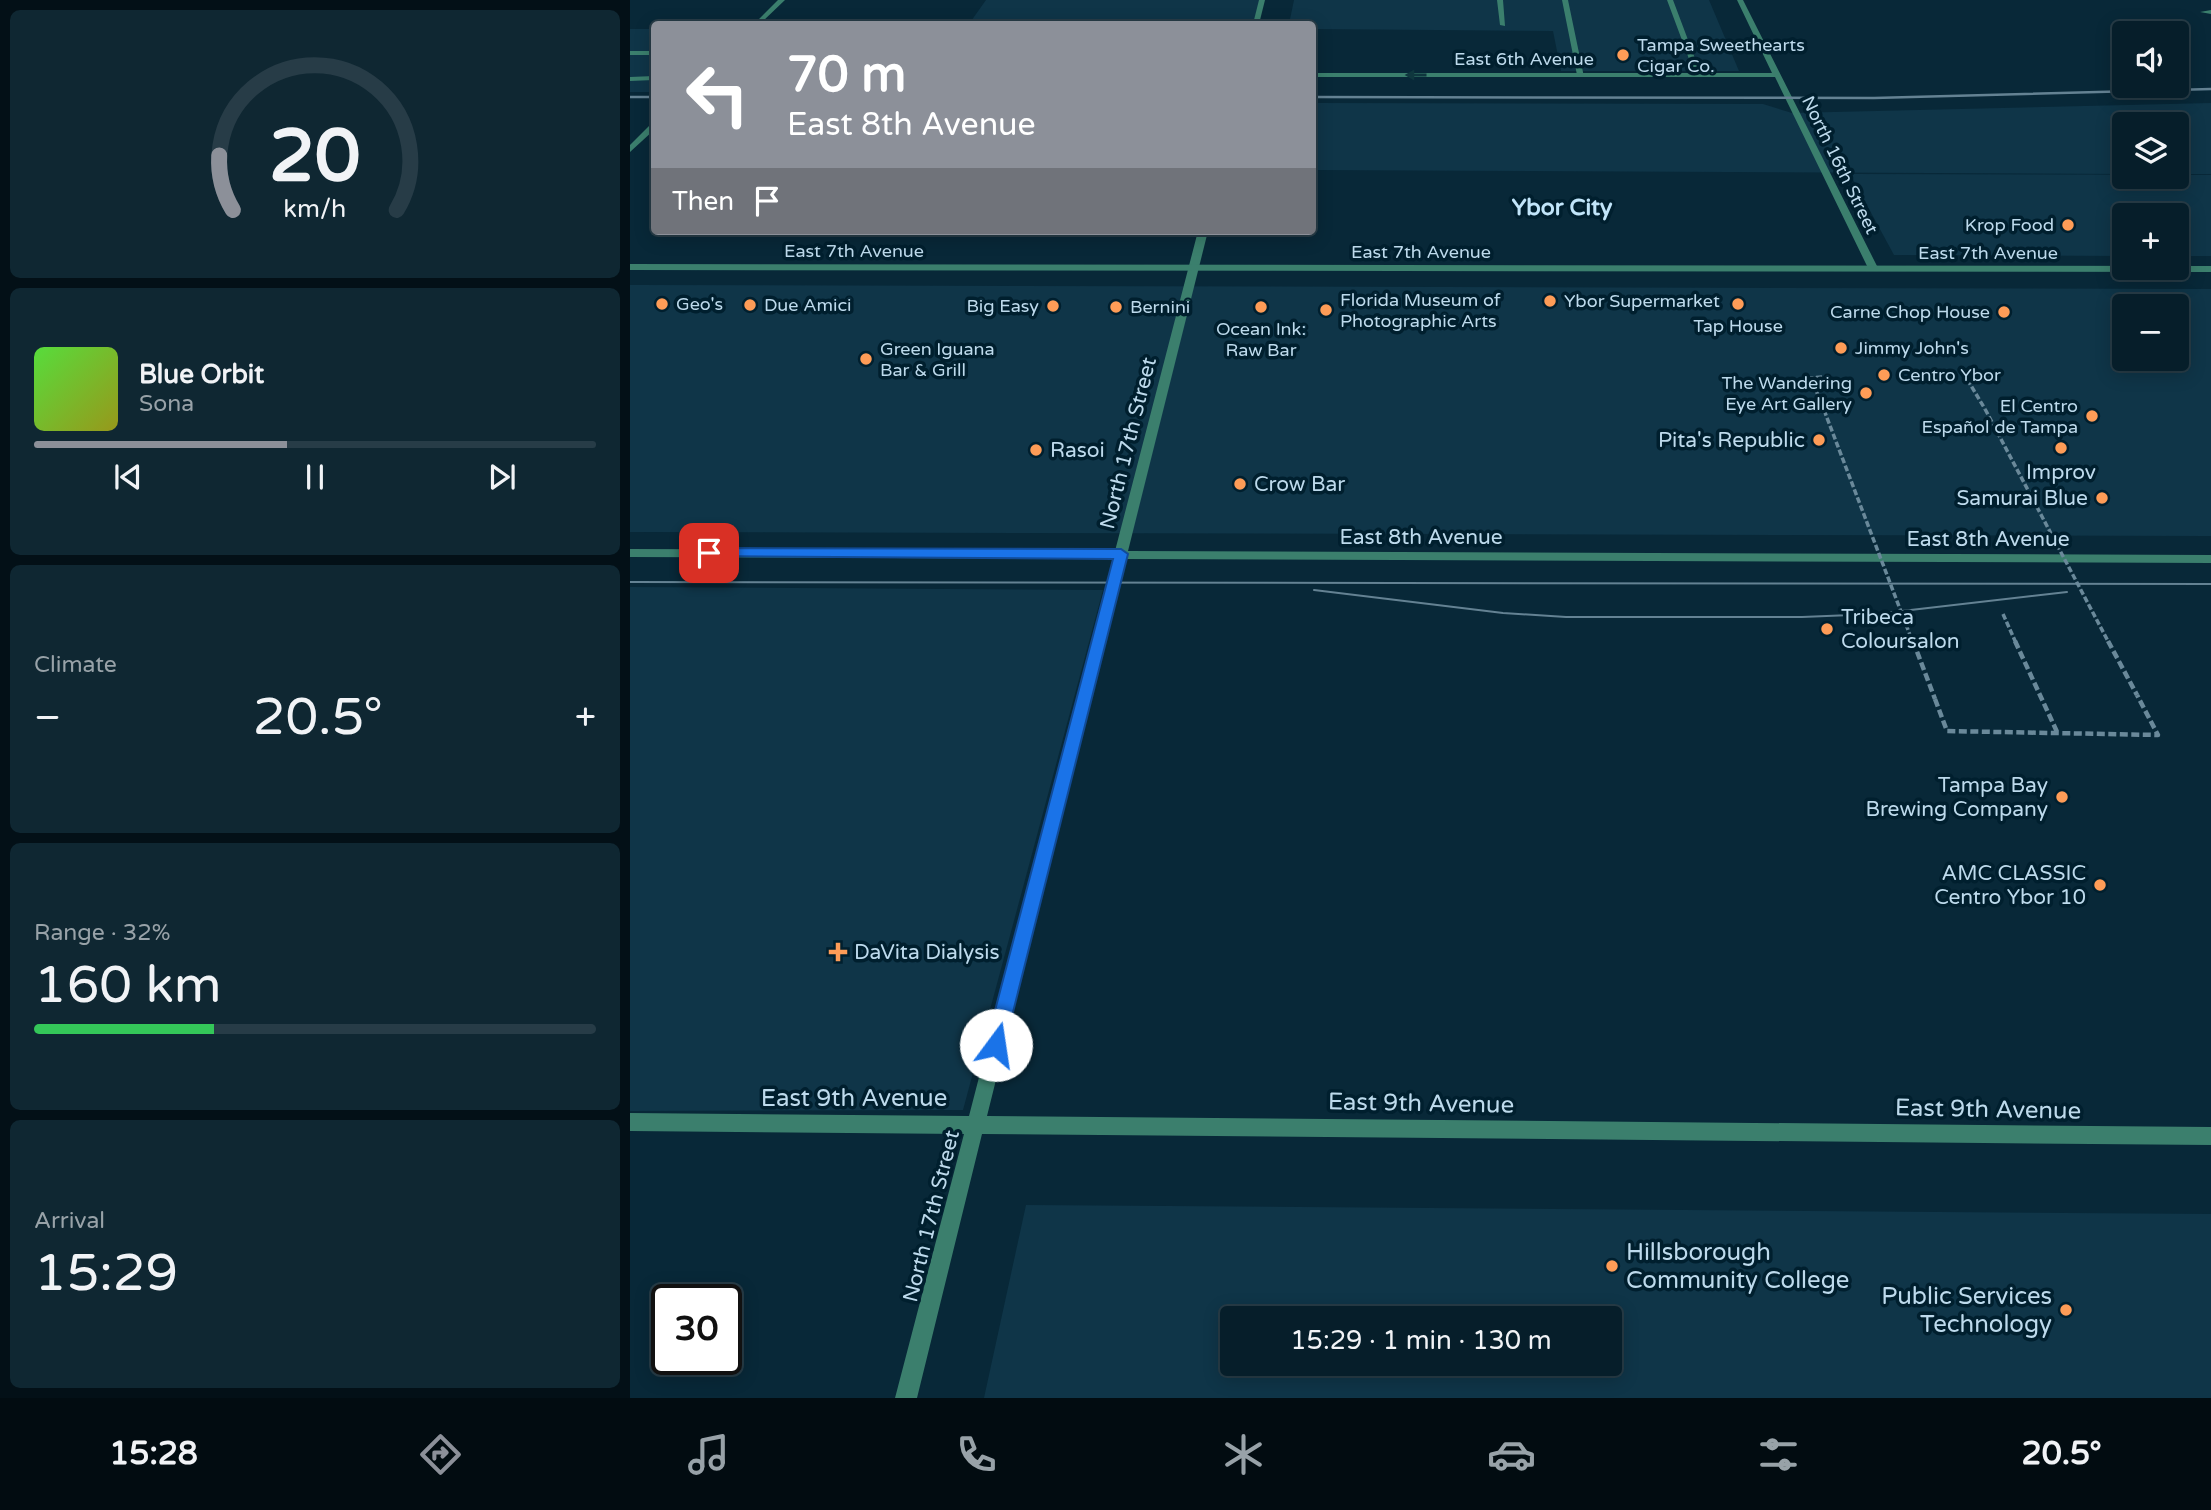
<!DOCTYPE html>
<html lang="en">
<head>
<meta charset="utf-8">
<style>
  :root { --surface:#061e2a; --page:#0f2732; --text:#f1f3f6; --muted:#98a2a8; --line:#273c47; --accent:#8c9099 }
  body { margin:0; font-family:"Varela Round",sans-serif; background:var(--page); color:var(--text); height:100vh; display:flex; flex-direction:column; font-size:26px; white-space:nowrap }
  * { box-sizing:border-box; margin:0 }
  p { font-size:23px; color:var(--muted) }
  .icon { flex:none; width:38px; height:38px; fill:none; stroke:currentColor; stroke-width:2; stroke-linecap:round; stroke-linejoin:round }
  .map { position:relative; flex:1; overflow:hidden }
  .details { display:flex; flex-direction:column; gap:10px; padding:10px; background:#031017; width:630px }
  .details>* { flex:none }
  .guide { position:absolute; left:21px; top:21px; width:665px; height:214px; border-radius:7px; box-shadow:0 4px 18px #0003,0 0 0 2px var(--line); background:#8c9099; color:#fff; overflow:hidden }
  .tools { position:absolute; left:1482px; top:21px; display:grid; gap:14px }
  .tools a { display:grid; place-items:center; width:77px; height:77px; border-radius:7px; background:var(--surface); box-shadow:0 4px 18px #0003,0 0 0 2px var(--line); font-size:35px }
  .speed { position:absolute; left:21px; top:1284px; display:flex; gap:14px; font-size:35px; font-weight:700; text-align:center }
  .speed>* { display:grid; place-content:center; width:91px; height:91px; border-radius:50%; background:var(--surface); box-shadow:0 4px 18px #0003,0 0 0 2px var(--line); line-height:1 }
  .speed .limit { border:4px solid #111; border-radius:10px; background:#fff; color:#111 }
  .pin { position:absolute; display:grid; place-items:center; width:60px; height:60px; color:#fff; margin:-30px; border-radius:14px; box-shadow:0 4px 10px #0006 }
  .me { position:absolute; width:77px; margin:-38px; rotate:14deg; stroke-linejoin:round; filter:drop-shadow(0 0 5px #0008) }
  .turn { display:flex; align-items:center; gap:24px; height:147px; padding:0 21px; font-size:32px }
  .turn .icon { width:91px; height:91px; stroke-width:2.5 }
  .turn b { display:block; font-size:49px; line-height:60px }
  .then { display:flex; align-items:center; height:66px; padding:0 21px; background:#0003; gap:14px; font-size:26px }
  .big { font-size:52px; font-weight:600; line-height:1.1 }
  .details .widget { flex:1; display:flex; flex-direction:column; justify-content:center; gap:10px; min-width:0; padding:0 24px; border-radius:10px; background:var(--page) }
  .details .dial { align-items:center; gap:0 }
  .dial svg { height:182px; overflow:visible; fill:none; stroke:var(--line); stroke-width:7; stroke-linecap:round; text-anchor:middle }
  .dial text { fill:var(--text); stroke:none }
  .song { display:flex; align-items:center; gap:21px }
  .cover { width:84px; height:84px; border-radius:10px; background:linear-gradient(135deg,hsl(110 70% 55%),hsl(60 70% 35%)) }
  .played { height:7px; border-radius:4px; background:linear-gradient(90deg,var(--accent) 45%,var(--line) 45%) }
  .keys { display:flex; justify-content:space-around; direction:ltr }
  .heat { display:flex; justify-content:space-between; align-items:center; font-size:38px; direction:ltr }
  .charge { height:10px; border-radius:5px; background:linear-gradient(90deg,#34c759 32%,var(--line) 0) }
  .trip { position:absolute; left:590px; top:1306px; width:402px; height:70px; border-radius:7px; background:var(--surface); box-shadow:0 4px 18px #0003,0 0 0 2px var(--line); font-weight:600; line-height:70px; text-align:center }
  .tabs { display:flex; height:112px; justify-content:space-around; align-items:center; background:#020c11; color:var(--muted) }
  .tabs .icon { width:49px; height:49px }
  .tabs .selected { color:var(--accent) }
  .tabs b { font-size:32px; color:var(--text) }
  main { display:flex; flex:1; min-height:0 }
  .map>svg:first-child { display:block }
  .built { fill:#0f3548; fill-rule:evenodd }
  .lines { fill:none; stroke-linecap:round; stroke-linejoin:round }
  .path-far2 { stroke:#6a899a; stroke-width:2.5; stroke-dasharray:3.5 2; stroke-linecap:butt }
  .path-far1 { stroke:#6a899a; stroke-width:3.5; stroke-dasharray:6 2.5; stroke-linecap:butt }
  .path { stroke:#6a899a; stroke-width:4.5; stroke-dasharray:8 3.5; stroke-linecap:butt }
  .service { fill:#3b7f6d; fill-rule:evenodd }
  .minor { fill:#3b7f6d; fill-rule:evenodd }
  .tertiary { fill:#3b7f6d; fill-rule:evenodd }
  .tram { stroke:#648293; stroke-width:2 }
  .rail { stroke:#648293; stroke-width:2.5 }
  .path-bridge-far1 { stroke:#6a899a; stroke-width:3.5; stroke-dasharray:6 2.5; stroke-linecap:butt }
  .path-bridge { stroke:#6a899a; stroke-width:4.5; stroke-dasharray:8 3.5; stroke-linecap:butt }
  .oneway { fill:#0f373e }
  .route { fill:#1a73e8; stroke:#114b97; stroke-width:2 }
  .poi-dot { fill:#fe9c57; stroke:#001f2e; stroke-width:2.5 }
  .labels { text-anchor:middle; stroke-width:7; stroke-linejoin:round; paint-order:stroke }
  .far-poi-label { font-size:18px; fill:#bddaec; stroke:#001f2e; text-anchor:start }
  .far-street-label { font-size:18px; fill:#bddaec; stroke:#001f2e }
  .poi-label { font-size:21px; fill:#bddaec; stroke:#001f2e; text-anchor:end }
  .street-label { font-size:21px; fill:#bddaec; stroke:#001f2e }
  .far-district-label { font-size:23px; font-weight:bold; fill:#c1e5fa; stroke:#001f2e }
  .near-street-label { font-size:24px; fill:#bddaec; stroke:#001f2e }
  .near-poi-label { font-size:24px; fill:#bddaec; stroke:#001f2e; text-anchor:start }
</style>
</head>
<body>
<main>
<section class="details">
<div class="widget dial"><svg viewBox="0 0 100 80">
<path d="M14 69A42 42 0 1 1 86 69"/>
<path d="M14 69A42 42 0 0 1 8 45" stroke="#8c9099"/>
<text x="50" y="56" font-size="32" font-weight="700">20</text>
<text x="50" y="72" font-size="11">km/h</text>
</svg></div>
<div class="widget">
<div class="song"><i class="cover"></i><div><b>Blue Orbit</b><p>Sona</p></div></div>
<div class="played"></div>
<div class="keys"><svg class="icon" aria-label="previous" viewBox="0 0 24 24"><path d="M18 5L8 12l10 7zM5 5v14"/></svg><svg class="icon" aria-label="pause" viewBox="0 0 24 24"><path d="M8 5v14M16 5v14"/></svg><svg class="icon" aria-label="next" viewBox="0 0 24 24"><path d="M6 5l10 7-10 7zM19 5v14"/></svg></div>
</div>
<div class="widget"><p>Climate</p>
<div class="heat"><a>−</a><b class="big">20.5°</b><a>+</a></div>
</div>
<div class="widget"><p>Range · 32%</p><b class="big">160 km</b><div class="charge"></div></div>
<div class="widget"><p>Arrival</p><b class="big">15:29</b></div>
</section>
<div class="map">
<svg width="1581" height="1398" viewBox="0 0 1581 1398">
  <rect width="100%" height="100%" fill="#082838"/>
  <!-- built -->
  <path class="built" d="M 356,0 L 632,0 L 626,24 L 339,24 Z
    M 664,0 L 1079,0 L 1109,71 L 931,71 L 923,31 L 683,29 L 682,24 L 659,24 Z
    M 0,29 L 24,29 L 24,92 L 0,92 Z
    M 683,103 L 1133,104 L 1162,113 L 1581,103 L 1581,174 L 1547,174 L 1547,124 L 1494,124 L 1494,174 L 683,170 Z
    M 1220,174 L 1581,175 L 1581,256 L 1547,256 L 1547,215 L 1494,215 L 1494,256 L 1264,255 Z
    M 0,285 L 1581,289 L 1581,536 L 0,532 ZM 1494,306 L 1547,306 L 1547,359 L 1494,359 Z
    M 0,587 L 473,590 L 333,1110 L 0,1111 Z
    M 396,1205 L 1581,1214 L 1581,1398 L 354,1398 ZM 602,1318 L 980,1318 L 980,1363 L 602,1363 Z"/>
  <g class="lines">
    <!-- path-far2 -->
    <path class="path-far2" d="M 1185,378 L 1192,377"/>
    <!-- path-far1 -->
    <path class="path-far1" d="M 1192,377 L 1181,378 L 1194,410
      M 1345,379 L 1337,379 L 1355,409
      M 1373,614 L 1386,643"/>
    <!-- path -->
    <path class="path" d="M 1385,641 L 1428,734
      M 1305,699 L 1317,731 L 1528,735 L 1507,695"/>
    <!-- service -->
    <path class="service" d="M 867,0 L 873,0 L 875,26 L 870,25 Z
      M 932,0 L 938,0 L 954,77 L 947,75 Z
      M 1037,0 L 1043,0 L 1072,77 L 1065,75 Z
      M 1581,10 L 1581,14 L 1570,12 Z
      M 0,51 L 24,51 L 24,55 L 0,55 Z"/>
    <!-- minor -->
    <path class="minor" d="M 148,0 L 155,0 L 130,24 L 124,24 Z
      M 629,0 L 635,0 L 629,24 L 623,24 Z
      M 1107,0 L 1113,0 L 1248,268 L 1246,270 L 1238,268 L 1145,77 L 682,77 L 682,73 L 1142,73 Z
      M 24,76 L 24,80 L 0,81 L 0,77 Z
      M 21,124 L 24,124 L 24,130 L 0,152 L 0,145 Z
      M 568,231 L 578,231 L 498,551 L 1581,555 L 1581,563 L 496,559 L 357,1116 L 1581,1127 L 1581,1145 L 352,1134 L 287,1398 L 265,1398 L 334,1134 L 0,1131 L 0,1113 L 339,1116 L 483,559 L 0,557 L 0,549 L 485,551 Z"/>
    <!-- tertiary -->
    <path class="tertiary" d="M 0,264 L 1581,266 L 1581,272 L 0,270 Z"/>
    <!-- tram -->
    <path class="tram" d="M 0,582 L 1581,584
      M 684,590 L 873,613 L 936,617 L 1172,617 L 1246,614 L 1437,592"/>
    <!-- rail -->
    <path class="rail" d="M 0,97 L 24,97
      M 682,97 L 1244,98 L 1581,89"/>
    <!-- path-bridge-far1 -->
    <path class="path-bridge-far1" d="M 1355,409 L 1479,643
      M 1194,410 L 1283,643"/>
    <!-- path-bridge -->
    <path class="path-bridge" d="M 1283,641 L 1305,699
      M 1478,641 L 1507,695"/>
  </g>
  <!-- one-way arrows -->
  <defs><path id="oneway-solid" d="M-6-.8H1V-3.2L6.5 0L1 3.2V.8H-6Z" transform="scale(1.75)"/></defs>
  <use class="oneway" href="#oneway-solid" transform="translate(786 75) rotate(180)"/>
  <!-- route -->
  <path class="route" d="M 79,548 L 491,549 L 498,554 L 373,1052 L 366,1054 L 359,1052 L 356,1045 L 483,559 L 74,556 L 74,550 Z"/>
  <!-- markers -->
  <g class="poi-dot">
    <circle cx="993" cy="55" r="7"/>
    <circle cx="1438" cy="225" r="7"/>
    <circle cx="920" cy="301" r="7"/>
    <circle cx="32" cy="304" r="7"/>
    <circle cx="1108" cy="304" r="7"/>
    <circle cx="120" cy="305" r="7"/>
    <circle cx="423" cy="306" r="7"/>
    <circle cx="486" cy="307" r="7"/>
    <circle cx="631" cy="307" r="7"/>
    <circle cx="696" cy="310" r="7"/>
    <circle cx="1374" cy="312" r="7"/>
    <circle cx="1211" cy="348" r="7"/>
    <circle cx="236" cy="359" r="7"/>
    <circle cx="1254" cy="375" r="7"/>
    <circle cx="1236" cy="393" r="7"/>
    <circle cx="1462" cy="416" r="7"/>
    <circle cx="1189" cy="440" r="7"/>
    <circle cx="1431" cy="448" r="7"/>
    <circle cx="406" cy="450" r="7"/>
    <circle cx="610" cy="484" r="7"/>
    <circle cx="1472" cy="498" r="7"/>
    <circle cx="1197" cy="629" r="7"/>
    <circle cx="1432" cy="797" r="7"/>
    <circle cx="1470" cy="885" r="7"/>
    <path d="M204.5 941.5h7v7h7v7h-7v7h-7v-7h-7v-7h7z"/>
    <circle cx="982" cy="1266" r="7"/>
    <circle cx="1436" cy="1310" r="7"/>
  </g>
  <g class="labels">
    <!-- far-poi labels -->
    <g class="far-poi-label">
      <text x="1007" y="51">Tampa Sweethearts<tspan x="1007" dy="21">Cigar Co.</tspan></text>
      <text x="1424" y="231" text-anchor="end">Krop Food</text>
      <text x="710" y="306">Florida Museum of<tspan x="710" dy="21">Photographic Arts</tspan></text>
      <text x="934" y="307">Ybor Supermarket</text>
      <text x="46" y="310">Geo's</text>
      <text x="134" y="311">Due Amici</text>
      <text x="409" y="312" text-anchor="end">Big Easy</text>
      <text x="500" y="313">Bernini</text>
      <text x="1360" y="318" text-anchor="end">Carne Chop House</text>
      <text x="1108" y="332" text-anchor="middle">Tap House</text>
      <text x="631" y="335" text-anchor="middle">Ocean Ink:<tspan x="631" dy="21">Raw Bar</tspan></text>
      <text x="1225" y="354">Jimmy John's</text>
      <text x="250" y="355">Green Iguana<tspan x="250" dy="21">Bar &amp; Grill</tspan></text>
      <text x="1268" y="381">Centro Ybor</text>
      <text x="1222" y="389" text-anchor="end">The Wandering<tspan x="1222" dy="21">Eye Art Gallery</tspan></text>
      <text x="1448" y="412" text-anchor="end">El Centro<tspan x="1448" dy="21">Español de Tampa</tspan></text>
    </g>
    <!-- far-street labels -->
    <g class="far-street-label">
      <text x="894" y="65">East 6th Avenue</text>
      <text transform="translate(1210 165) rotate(64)" y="6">North 16th Street</text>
      <text x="224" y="257">East 7th Avenue</text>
      <text x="791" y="258">East 7th Avenue</text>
      <text x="1358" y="259">East 7th Avenue</text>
    </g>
    <!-- poi labels -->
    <g class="poi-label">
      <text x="1175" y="447">Pita's Republic</text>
      <text x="420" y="457" text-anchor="start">Rasoi</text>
      <text x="1431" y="479" text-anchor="middle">Improv</text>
      <text x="624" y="491" text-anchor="start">Crow Bar</text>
      <text x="1458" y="505">Samurai Blue</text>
      <text x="1211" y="624" text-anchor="start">Tribeca<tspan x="1211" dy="24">Coloursalon</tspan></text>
      <text x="1418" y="792">Tampa Bay<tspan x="1418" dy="24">Brewing Company</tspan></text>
      <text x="1456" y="880">AMC CLASSIC<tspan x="1456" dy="24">Centro Ybor 10</tspan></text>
      <text x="224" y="959" text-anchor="start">DaVita Dialysis</text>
    </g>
    <!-- street labels -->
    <g class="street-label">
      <text transform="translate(498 443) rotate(-76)" y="7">North 17th Street</text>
      <text x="791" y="544">East 8th Avenue</text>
      <text x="1358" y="546">East 8th Avenue</text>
      <text transform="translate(301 1216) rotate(-76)" y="7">North 17th Street</text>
    </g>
    <!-- far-district labels -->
    <g class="far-district-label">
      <text x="932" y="215">Ybor City</text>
    </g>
    <!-- near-street labels -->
    <g class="near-street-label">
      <text x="224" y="1106">East 9th Avenue</text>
      <text transform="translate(791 1103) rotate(1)" y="8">East 9th Avenue</text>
      <text transform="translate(1358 1109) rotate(1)" y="8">East 9th Avenue</text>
    </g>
    <!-- near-poi labels -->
    <g class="near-poi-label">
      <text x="996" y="1260">Hillsborough<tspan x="996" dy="28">Community College</tspan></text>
      <text x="1422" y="1304" text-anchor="end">Public Services<tspan x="1422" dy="28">Technology</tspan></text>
    </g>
  </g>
</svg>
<div class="tools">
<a><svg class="icon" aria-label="sound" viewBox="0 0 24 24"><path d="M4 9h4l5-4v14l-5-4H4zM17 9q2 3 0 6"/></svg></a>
<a><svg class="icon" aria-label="layers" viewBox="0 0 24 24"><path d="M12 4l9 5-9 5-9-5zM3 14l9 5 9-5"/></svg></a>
<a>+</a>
<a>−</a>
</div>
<div class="speed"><div class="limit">30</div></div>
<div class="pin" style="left:79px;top:553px;background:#d93025"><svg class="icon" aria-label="arrive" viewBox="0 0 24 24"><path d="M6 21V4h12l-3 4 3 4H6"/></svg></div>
<svg class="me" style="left:366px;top:1045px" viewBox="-20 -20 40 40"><circle r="19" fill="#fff"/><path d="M0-13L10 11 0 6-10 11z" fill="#1a73e8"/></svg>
<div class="trip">15:29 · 1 min · 130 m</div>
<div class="guide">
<div class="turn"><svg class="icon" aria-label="left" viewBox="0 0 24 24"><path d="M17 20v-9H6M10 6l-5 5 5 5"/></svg><div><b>70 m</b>East 8th Avenue</div></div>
<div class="then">Then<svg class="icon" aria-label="arrive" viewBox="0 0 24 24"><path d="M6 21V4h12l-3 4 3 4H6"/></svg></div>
</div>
</div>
</main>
<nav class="tabs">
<b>15:28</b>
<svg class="icon selected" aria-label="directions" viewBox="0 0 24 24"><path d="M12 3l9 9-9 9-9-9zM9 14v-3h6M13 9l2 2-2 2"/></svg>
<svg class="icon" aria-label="music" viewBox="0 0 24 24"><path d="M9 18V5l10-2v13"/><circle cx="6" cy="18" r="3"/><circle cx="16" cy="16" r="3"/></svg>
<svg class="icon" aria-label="phone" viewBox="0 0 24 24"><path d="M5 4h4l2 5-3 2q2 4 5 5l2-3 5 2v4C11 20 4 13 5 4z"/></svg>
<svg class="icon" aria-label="climate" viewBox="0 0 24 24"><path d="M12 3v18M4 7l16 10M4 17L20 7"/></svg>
<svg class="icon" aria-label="car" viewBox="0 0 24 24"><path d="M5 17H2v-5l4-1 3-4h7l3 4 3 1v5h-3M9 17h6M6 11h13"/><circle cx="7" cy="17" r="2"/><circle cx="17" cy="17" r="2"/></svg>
<svg class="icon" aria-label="filters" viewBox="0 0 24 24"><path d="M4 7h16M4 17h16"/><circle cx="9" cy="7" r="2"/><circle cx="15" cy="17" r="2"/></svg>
<b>20.5°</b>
</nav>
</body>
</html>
